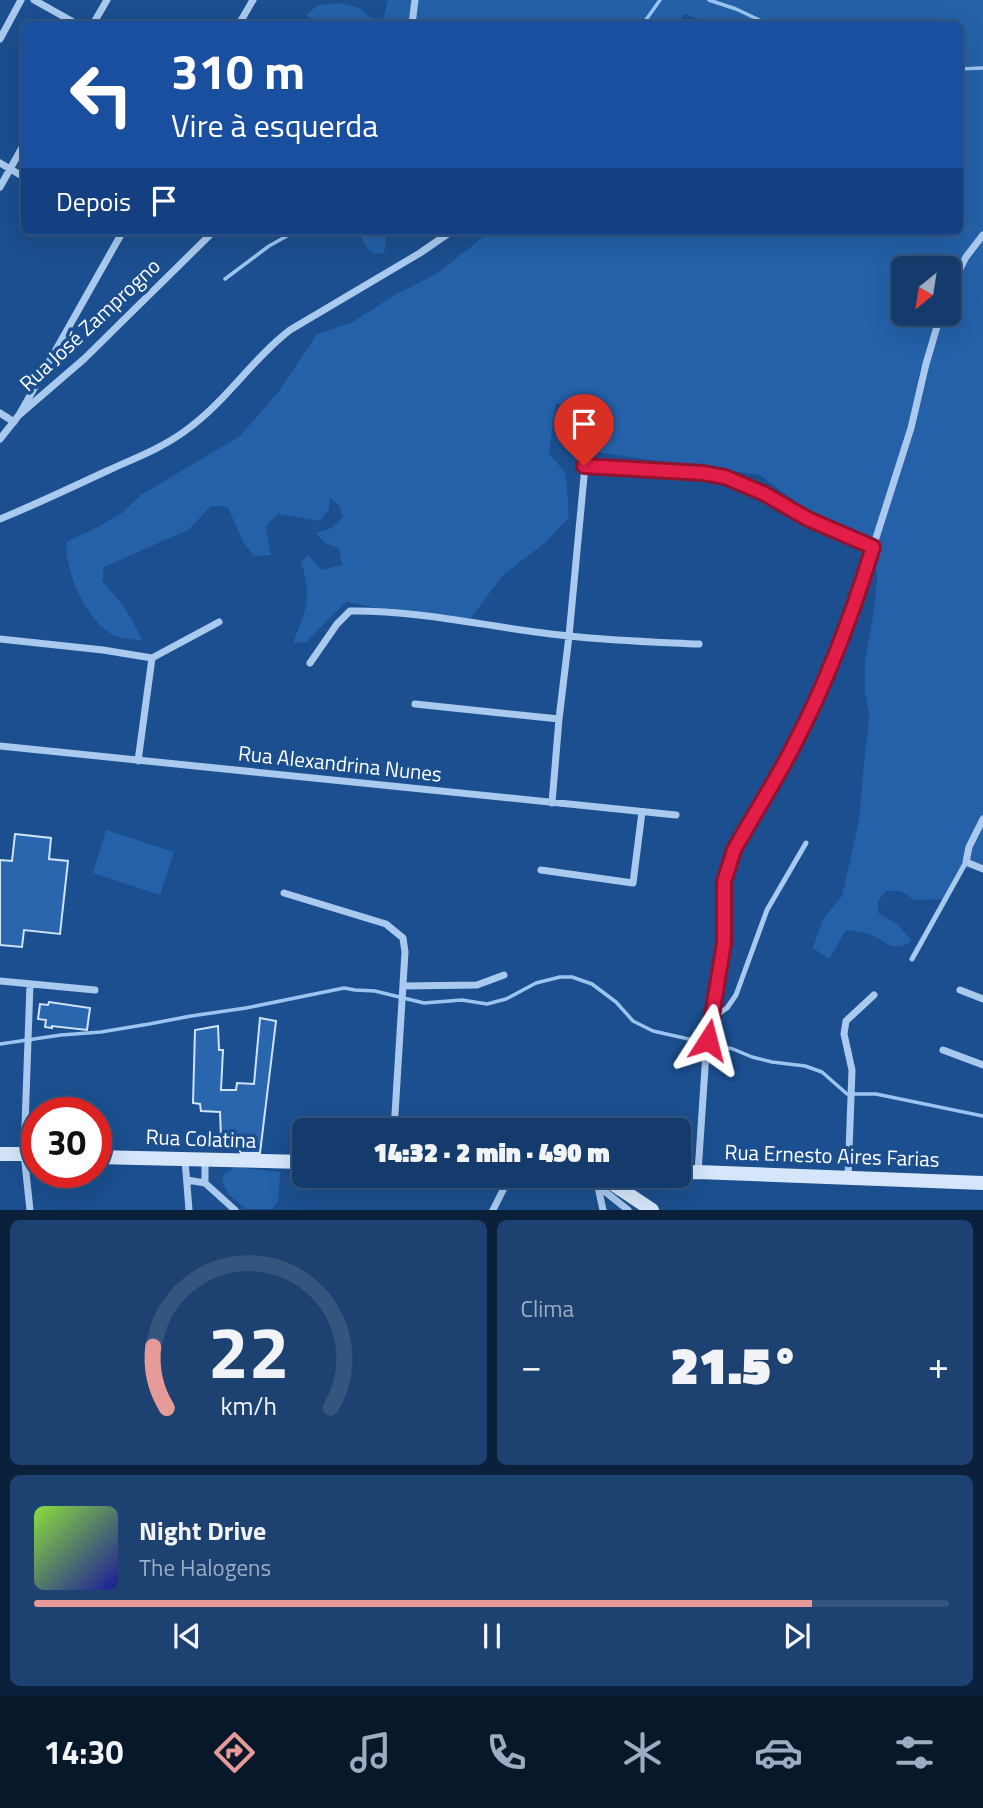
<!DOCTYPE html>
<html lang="pt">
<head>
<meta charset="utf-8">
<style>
  :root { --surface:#143b6b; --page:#1d4271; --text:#f1f3f6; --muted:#9dadc1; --line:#33557e; --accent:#e69b98 }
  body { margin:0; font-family:"Titillium Web",sans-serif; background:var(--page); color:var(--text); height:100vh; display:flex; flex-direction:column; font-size:26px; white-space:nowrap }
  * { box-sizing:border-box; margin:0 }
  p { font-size:23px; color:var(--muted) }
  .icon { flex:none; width:38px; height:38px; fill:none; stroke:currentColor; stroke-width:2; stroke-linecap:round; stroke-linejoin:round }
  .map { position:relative; height:1210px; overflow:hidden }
  .details { display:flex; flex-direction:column; gap:10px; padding:10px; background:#0b203b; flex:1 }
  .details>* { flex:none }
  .hud { position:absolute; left:21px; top:21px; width:942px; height:214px; border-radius:10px; box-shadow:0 7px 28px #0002,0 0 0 2px var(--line); background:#1a4fa0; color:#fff; overflow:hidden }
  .needle { width:46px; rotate:210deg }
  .fabs { position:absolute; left:891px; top:256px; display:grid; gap:14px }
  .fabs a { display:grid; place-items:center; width:70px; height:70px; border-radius:10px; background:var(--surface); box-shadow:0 7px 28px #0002,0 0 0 2px var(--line); font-size:35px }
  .speed { position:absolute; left:21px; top:1097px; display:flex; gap:14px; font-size:35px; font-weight:700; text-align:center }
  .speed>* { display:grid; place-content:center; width:91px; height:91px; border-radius:50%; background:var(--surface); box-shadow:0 7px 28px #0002,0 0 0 2px var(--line); line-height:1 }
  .speed .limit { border:10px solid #d22; background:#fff; color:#111 }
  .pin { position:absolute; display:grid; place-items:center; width:60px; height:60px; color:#fff; margin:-72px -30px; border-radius:50% 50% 50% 0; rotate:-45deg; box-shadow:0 0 7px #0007 }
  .pin .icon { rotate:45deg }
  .me { position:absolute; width:77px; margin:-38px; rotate:9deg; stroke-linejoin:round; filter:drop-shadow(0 0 5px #0008) }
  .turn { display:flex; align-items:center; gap:24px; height:147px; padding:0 35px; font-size:32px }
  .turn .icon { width:91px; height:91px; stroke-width:2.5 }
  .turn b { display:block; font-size:49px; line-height:60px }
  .then { display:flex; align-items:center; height:66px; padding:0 35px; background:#0003; gap:14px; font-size:26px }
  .big { font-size:52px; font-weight:800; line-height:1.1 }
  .details .widget { flex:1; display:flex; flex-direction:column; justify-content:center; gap:10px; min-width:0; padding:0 24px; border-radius:10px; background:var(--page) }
  .details .dial { align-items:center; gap:0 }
  .dial svg { height:182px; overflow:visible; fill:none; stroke:var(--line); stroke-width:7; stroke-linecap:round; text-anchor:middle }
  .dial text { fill:var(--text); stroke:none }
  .song { display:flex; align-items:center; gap:21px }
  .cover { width:84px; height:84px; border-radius:10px; background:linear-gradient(135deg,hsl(90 70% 55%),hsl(240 70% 35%)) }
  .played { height:7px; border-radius:4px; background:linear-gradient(90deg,var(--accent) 85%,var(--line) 85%) }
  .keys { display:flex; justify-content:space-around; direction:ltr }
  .heat { display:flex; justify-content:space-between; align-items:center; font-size:38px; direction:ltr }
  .details .tiles { flex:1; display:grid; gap:10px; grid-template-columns:1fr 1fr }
  .widget:last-child { grid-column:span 2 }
  .trip { position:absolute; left:292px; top:1118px; width:399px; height:70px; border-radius:10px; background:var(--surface); box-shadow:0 7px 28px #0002,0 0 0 2px var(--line); font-weight:800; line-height:70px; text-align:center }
  .tab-bar { display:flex; height:112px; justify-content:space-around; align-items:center; background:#08182b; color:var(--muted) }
  .tab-bar .icon { width:49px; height:49px }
  .tab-bar .selected { color:var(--accent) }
  .tab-bar b { font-size:32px; color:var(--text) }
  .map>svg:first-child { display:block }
  .green { fill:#2461a8; fill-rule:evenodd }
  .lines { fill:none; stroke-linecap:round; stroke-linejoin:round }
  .stream { stroke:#9cc4f0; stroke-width:3.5 }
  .building { fill:#2a66ad; stroke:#cfe3fa; stroke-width:2 }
  .lane { stroke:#a9c9ee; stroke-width:5 }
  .street { stroke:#a9c9ee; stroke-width:7 }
  .secondary { stroke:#d6e6fa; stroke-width:14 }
  .route-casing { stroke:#92132f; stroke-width:18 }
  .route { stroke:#e11d48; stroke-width:12 }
  .labels { text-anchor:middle; stroke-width:7; stroke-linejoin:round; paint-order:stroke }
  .street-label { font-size:21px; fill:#fff; stroke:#1b4f8f }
</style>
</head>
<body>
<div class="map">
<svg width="983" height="1210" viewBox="0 0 983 1210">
  <rect width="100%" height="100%" fill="#1b4f8f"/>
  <!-- green -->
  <path class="green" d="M 388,0 L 983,0 L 983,869 L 962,868 L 943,899 L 915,900 L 900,891 L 886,891 L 878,901 L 878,913 L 897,924 L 912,941 C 891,955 887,940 869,934 C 862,932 854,931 846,930 L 829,959 L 813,948 L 823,919 L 842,896 L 859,821 L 865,753 L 868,733 L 869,712 L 865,693 L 865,661 L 874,611 L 877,579 L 875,560 L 865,547 L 836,533 L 760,475 L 587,451 L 586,415 L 556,403 L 549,453 L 566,474 L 569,517 L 546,542 L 503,575 L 470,619 L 390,610 L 346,602 L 306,642 L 293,643 C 307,607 312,598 301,561 L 308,555 L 321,570 L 342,565 L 339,548 L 325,543 L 316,533 L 332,528 L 343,517 L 339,505 L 330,498 L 329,509 L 320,521 L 278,514 L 266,526 L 271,555 L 254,556 L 243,542 L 228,507 L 211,506 L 188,530 L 104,567 L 102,581 C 121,602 131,614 142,641 C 134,639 123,639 115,636 C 86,621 66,574 66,542 L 94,529 L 122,513 L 141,495 L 240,436 L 279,391 L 317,334 L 351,323 L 393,296 L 436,274 L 491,231 L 959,231 L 959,24 L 711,24 L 685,14 L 675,24 L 320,24 L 306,15 L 318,5 L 341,3 L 359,8 L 371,18 L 383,19 ZM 903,268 L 948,268 L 948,313 L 903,313 Z
    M 358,231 L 385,231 L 386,245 L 384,253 C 367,256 365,243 358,231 Z
    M 106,830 L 174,852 L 160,895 L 93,873 Z
    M 235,1167 L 280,1172 L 278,1202 L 272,1209 L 246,1209 L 228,1194 L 222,1180 L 224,1174 Z"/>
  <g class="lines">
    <!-- stream -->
    <path class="stream" d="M 709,0 L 736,9 L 768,24
      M 643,24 L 660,0
      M 959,69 L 983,68
      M 225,279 L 269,246 L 296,231
      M 0,1044 L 61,1035 L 101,1032 L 149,1024 L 191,1016 L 246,1008 L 344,988 L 355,990 L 375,991 L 424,1003 L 462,1000 L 487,1004 L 506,999 L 536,983 L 560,977 L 572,977 L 592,984 L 616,1002 L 633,1021 L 653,1031 L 733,1049 L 752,1057 L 772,1062 L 805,1066 L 822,1072 L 847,1094 L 876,1094 L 983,1116"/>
  </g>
  <!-- building -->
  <path class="building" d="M 15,834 L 51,838 L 49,859 L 68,861 L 60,934 L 24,930 L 22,947 L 0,945 L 0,860 L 12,861 Z
    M 49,1002 L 90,1008 L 87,1030 L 52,1026 L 52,1028 L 45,1027 L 46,1020 L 38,1019 L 40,1004 L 48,1005 Z
    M 260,1018 L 276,1021 L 260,1153 L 241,1153 L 236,1144 L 236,1137 L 221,1137 L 220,1112 L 201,1111 L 200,1104 L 193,1103 L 195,1030 L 218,1026 L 219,1050 L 223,1050 L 221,1090 L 236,1090 L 237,1083 L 254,1084 Z"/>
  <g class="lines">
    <!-- lane -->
    <path class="lane" d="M 912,959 L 966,862
      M 711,1019 L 727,1008 L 736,995 L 767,910 L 806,843"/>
    <!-- street -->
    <path class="street" d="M 34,0 L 77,24
      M 93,24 L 107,0
      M 239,24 L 253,0
      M 412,24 L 415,0
      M 0,39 L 21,0
      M 0,163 L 24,177
      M 0,187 L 24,144
      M 948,292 L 966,257 L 983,235
      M 0,413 L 14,422
      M 19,415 L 84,359 L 214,231
      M 0,439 L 19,415 L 123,231
      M 0,519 C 37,504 72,487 109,470 C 135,458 162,448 185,431 C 225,403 252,359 290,330 L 420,253 L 452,231
      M 0,639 L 103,650 L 152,658
      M 310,663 L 337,624 L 350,611 C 424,610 496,629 570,636 C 613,641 656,642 699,644
      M 415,704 L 559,719
      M 0,746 L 676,815
      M 138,761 L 152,658 L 219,622
      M 552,803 L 559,719 L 569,636 L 585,466 L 703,473 L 725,477 L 763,493 L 809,519 L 873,547
      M 983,819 L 969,847 L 966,862 L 983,869
      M 541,870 L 633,883 L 642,812
      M 284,893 L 386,924 L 403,938 L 405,952 L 394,1130
      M 0,981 L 95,990
      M 30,984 L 24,1154 L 30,1210
      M 403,986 L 477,985 L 504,975
      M 960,990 L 983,999
      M 943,1050 L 983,1065
      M 185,1160 L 189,1210
      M 698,1172 L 706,1053 L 724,943 L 724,882 L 734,850 L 792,748 L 820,690 L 841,639 L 861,585 L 911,428 L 926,364 L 941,313
      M 848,1178 L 852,1070 L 844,1034 L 846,1021 L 874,995
      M 187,1180 L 205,1183 L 235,1210
      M 205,1183 L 205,1160
      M 598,1186 L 628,1210
      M 598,1187 L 603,1210
      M 493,1210 L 510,1176"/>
    <!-- secondary -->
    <path class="secondary" d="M 0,1154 L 37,1154
      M 96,1157 L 304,1162
      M 679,1173 L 698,1172 L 983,1183
      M 601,1176 L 652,1210
      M 620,1189 L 626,1182 L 638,1176"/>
  </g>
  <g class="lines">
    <defs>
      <path id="route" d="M 584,466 L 703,473 L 725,477 L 763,493 L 808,519 L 873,547 C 852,616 826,684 793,747 C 775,782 753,816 734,850 L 724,882 L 724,943 L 708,1040"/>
    </defs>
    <!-- route casing -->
    <use href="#route" class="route-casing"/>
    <!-- route -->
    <use href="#route" class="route"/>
  </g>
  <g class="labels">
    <!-- street labels -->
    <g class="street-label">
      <text transform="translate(90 325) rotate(-43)" y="7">Rua José Zamprogno</text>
      <text transform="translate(340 764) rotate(6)" y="7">Rua Alexandrina Nunes</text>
      <text transform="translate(201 1139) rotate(2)" y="7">Rua Colatina</text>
      <text transform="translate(832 1156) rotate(2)" y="7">Rua Ernesto Aires Farias</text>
    </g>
  </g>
</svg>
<div class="fabs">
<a><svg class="needle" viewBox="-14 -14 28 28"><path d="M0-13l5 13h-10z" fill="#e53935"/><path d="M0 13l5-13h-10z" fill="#9dadc1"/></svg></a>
</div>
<div class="speed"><div class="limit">30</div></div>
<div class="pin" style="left:584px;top:466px;background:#d93025"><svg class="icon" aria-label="arrive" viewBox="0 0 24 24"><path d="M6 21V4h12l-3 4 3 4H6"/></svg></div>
<svg class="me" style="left:708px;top:1040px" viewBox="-20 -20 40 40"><path d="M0-17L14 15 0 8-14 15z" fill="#e11d48" stroke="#fff" stroke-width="4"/></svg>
<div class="trip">14:32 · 2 min · 490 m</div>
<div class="hud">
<div class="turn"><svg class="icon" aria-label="left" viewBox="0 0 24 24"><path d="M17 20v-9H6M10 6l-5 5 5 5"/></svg><div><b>310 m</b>Vire à esquerda</div></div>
<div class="then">Depois<svg class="icon" aria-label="arrive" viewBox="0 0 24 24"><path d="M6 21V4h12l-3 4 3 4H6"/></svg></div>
</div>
</div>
<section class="details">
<div class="tiles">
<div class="widget dial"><svg viewBox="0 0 100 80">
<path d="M14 69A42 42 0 1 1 86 69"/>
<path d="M14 69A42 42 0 0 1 8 42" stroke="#e69b98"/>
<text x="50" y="56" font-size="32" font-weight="700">22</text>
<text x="50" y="72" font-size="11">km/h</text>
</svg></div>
<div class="widget"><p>Clima</p>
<div class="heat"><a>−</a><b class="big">21.5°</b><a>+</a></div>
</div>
<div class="widget">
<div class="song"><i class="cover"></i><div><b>Night Drive</b><p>The Halogens</p></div></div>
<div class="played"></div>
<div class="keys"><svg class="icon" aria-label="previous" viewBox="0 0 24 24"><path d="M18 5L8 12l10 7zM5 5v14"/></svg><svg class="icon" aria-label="pause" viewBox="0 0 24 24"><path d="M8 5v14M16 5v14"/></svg><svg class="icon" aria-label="next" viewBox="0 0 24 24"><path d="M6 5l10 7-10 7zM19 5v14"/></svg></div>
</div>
</div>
</section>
<nav class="tab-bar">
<b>14:30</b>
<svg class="icon selected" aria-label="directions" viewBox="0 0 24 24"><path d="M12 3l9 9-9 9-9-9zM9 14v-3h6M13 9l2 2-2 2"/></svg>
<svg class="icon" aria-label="music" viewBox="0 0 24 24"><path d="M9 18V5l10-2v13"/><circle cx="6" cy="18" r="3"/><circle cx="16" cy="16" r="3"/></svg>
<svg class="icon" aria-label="phone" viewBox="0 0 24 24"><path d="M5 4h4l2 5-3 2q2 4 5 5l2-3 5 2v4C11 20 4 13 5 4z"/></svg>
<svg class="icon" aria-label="climate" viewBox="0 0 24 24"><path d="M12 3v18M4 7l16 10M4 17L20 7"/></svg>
<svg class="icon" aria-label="car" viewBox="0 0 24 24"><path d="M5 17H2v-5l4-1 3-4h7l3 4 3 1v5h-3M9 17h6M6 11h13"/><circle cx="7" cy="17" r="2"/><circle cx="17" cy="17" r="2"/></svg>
<svg class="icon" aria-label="filters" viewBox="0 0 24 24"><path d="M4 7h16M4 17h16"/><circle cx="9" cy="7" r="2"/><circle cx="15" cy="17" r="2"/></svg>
</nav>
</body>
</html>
